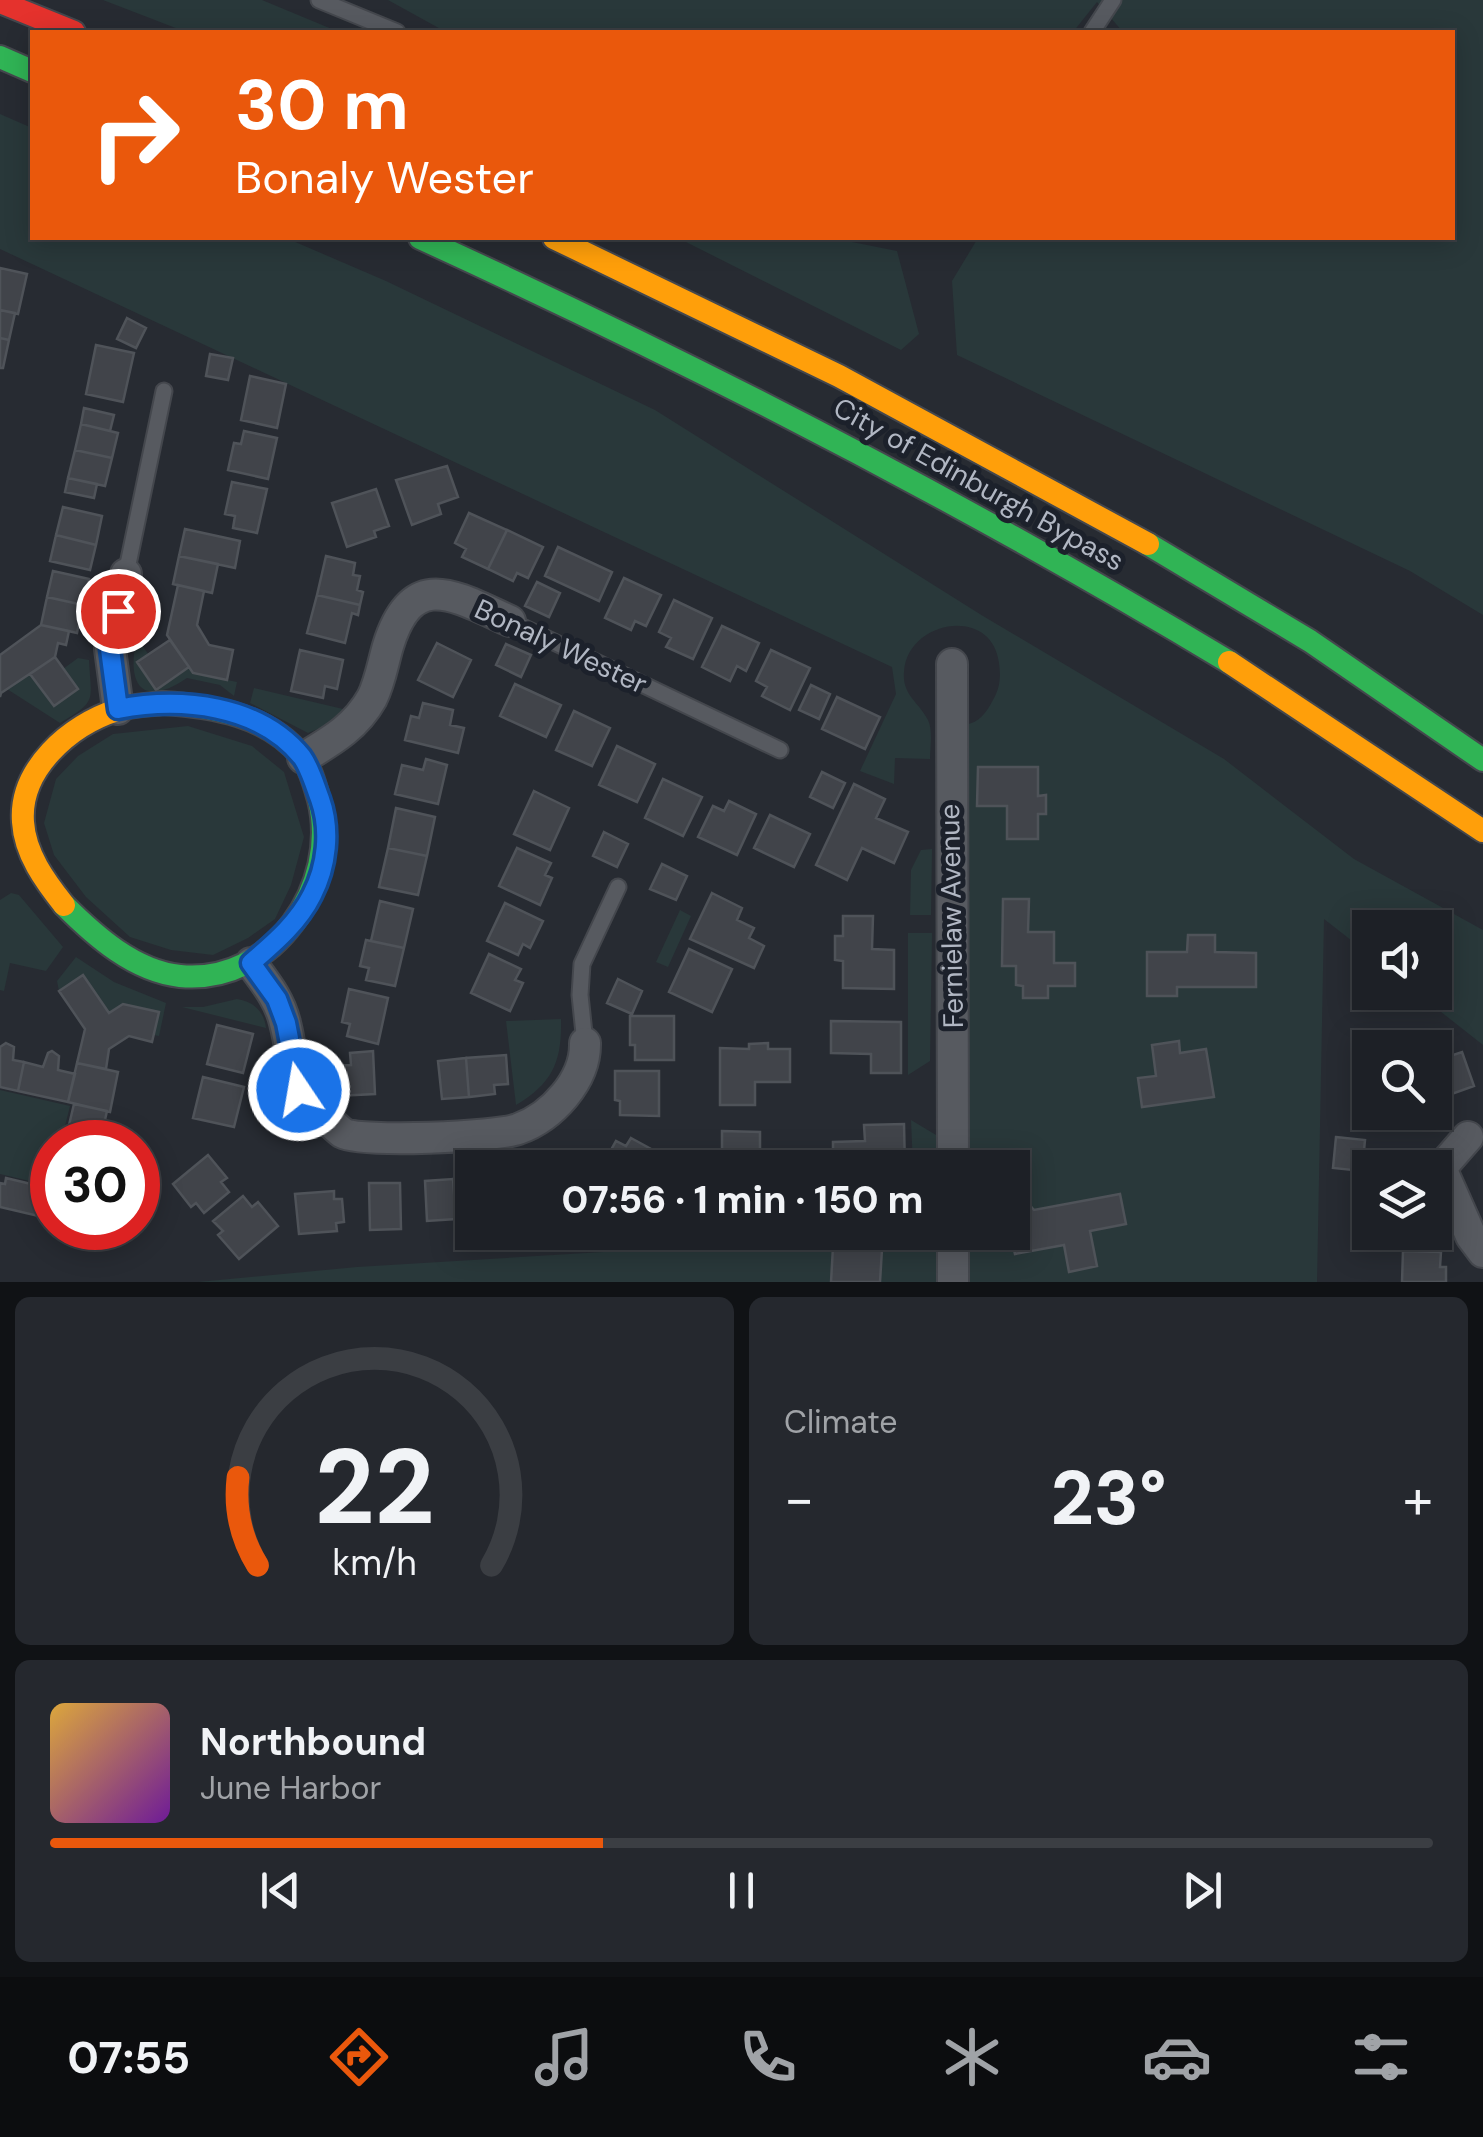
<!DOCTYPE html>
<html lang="en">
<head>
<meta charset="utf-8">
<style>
  :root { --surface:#1d2026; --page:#25282e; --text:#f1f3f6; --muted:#a0a3a7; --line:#3b3e43; --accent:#ea580c }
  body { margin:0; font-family:"DM Sans",sans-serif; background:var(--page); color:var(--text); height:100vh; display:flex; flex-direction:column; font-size:38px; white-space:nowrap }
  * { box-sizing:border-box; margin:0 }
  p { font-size:32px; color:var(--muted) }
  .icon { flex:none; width:55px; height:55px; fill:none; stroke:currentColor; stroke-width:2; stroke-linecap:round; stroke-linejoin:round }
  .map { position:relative; height:1282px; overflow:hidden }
  .panel { display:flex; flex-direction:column; gap:15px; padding:15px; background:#101215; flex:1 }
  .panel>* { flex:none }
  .guide { position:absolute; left:30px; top:30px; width:1425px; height:210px; border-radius:0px; box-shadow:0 5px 25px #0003,0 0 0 2px var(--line); background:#ea580c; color:#fff; overflow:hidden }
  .tools { position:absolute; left:1352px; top:910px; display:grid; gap:20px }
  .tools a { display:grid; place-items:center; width:100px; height:100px; border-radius:0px; background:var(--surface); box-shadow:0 5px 25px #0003,0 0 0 2px var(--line); font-size:50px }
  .speed { position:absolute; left:30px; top:1120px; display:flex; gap:20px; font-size:50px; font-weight:700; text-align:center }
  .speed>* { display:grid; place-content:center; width:130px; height:130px; border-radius:50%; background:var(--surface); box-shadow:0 5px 25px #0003,0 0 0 2px var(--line); line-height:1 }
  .speed .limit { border:15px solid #d22; background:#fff; color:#111 }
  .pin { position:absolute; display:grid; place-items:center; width:85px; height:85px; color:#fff; margin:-42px; border:5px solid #fff; border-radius:50%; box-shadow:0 2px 10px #0007 }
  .me { position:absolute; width:110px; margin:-55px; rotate:348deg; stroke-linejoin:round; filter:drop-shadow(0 0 8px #0008) }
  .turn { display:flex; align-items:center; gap:35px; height:210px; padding:0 40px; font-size:45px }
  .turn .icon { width:130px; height:130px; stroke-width:2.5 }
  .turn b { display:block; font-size:70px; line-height:85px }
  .big { font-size:75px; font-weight:800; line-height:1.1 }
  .panel .widget { flex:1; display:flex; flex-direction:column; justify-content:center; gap:15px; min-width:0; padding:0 35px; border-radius:15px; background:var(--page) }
  .panel .dial { align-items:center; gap:0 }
  .dial svg { height:260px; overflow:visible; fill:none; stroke:var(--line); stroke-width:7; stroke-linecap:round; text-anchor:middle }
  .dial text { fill:var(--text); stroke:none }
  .song { display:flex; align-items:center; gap:30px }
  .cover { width:120px; height:120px; border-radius:15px; background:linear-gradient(135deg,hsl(40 70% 55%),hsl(280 70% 35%)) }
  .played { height:10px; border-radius:5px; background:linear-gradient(90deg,var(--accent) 40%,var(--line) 40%) }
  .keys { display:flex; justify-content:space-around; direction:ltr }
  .heat { display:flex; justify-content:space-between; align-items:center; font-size:55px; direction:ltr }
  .panel .tiles { flex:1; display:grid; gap:15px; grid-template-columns:1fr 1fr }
  .widget:last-child { grid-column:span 2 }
  .trip { position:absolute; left:455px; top:1150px; width:575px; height:100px; border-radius:0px; background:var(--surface); box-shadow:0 5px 25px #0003,0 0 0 2px var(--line); font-weight:800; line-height:100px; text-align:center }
  .menu { display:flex; height:160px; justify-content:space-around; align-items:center; background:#0c0d0f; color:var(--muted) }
  .menu .icon { width:70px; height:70px }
  .menu .active { color:var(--accent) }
  .menu b { font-size:45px; color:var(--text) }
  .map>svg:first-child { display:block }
  .green { fill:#29383a }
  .building { fill:#41444a; stroke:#4f5359; stroke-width:2.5 }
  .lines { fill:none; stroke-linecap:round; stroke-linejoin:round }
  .lane-casing { stroke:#44474d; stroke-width:19 }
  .street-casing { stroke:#44474d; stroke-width:34 }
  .fast-casing { stroke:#44474d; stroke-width:26 }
  .slow-casing { stroke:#44474d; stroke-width:26 }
  .jam-casing { stroke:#44474d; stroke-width:26 }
  .lane { stroke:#575a60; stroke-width:15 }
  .street { stroke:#575a60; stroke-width:30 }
  .fast { stroke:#30b455; stroke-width:22 }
  .slow { stroke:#ff9f0a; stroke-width:22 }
  .jam { stroke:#e5322d; stroke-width:22 }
  .route-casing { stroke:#114b97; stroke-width:25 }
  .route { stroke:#1a73e8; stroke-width:18 }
  .labels { text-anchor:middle; stroke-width:10; stroke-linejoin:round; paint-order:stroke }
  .street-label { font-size:28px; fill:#b1b7c3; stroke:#1c212b }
</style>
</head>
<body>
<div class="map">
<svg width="1483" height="1282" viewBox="0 0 1483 1282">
  <rect width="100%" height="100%" fill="#272b32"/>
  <!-- green -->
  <path class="green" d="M 103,0 L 262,0 L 339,32 L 186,32 Z
    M 388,0 L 1483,0 L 1483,615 L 1410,571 L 957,355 L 952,281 L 978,238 L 1452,238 L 1452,32 L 1123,32 L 1097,2 L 1073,32 L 446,32 Z
    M 0,114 L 32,128 L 32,238 L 286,238 L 386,281 L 655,410 L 983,616 L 1224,759 L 1354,859 L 1483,930 L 1483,1045 L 1417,993 L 1435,992 L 1435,928 L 1370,928 L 1370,955 L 1324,919 L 1317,1282 L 970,1282 L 968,1233 L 1012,1232 L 1012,1168 L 965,1167 L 963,934 L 968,930 L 968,914 L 963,910 L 963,897 L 970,891 L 965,725 C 980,722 986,713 993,700 C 1000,688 1001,677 999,663 C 992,605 907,620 904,672 C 902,695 919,702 928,720 C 933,730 930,748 930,759 L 895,758 L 894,784 L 860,771 L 896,694 L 892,667 L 0,249 Z
    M 678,238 L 832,238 L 897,251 L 919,334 L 901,350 Z
    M 137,637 L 148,654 L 137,662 L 156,690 L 189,667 L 193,673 L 237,682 L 234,696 L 220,685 L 187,678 C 141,709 126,684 137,637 Z
    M 78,658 L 89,660 C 91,701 98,701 60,723 L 7,689 L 30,674 L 54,706 L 78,689 L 63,669 Z
    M 254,688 L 343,709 L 327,725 L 308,733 L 250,703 Z
    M 188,726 L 252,746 L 284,772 L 304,837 L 291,885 L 275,919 L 248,938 L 213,955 L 171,950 L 130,937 L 86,897 L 54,855 L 44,823 L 56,779 L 78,756 L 113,734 Z
    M 932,849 L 931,915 L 910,915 L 911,870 L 921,850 Z
    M 11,893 L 19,895 L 63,947 L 46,971 L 10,963 L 4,991 L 0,990 L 0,900 Z
    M 680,910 L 691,916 L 668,967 L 656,962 Z
    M 908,933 L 932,933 L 930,1061 L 908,1075 Z
    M 76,957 L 114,982 L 166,1003 L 159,1036 L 154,1035 L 159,1012 L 123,1004 L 109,1013 L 59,991 L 57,981 Z
    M 237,999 C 254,1002 264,1011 266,1028 L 182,1007 L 203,1007 Z
    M 561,1019 C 562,1061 553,1083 516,1105 L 506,1021 Z
    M 0,1090 L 70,1106 L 61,1142 L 52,1142 L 51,1186 L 0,1174 Z
    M 911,1120 L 936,1135 L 937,1167 L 913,1167 Z
    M 914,1233 L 940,1233 L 940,1282 L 198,1282 L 357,1267 Z"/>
  <!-- building -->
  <path class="building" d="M 0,268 L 27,274 L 18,314 L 0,310 Z
    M 0,310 L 15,313 L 9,340 L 0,338 Z
    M 127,318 L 146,328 L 136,348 L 117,339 Z
    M 0,338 L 9,340 L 3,368 L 0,368 Z
    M 96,345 L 134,353 L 123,402 L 86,394 Z
    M 210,354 L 233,358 L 228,380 L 206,376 Z
    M 250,376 L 286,384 L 277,428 L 241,420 Z
    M 84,408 L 114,415 L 110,431 L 81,424 Z
    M 81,424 L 118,433 L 112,458 L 75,450 Z
    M 244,431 L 277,438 L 268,479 L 228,470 L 234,443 L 241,444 Z
    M 75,450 L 112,458 L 105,486 L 68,478 Z
    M 447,466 L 458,497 L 438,504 L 441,514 L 412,525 L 396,480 Z
    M 68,478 L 97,484 L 94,498 L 65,492 Z
    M 232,482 L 267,489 L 257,533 L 233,528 L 235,516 L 225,514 Z
    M 376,489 L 389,526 L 374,531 L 376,537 L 347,547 L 332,503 Z
    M 63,507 L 102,516 L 96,545 L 56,535 Z
    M 469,513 L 507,530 L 488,569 L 462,557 L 466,549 L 455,543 Z
    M 185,529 L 240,541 L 235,568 L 179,556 Z
    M 507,530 L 543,547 L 528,578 L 517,573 L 513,581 L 488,569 Z
    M 56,535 L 96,545 L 90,570 L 50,561 Z
    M 558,547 L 612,572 L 599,601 L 545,576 Z
    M 179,556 L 218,564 L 212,593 L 173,584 Z
    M 326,556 L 355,563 L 353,575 L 360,576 L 357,590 L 363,592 L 360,605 L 317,595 Z
    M 53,571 L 89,579 L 83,605 L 47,597 Z
    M 624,578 L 661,595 L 646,626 L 635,621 L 631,630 L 605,618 Z
    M 537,582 L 560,593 L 549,617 L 525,606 Z
    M 178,585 L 204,591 L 197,625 L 209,645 L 233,650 L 227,680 L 193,673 L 167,635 Z
    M 317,595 L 360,605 L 358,615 L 352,613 L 345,643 L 307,633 Z
    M 47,597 L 83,605 L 77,633 L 41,625 Z
    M 674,600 L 712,618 L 693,659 L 666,647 L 671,638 L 659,632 Z
    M 41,625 L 69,631 L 66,645 L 58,643 L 55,657 L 1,693 L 0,697 L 0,655 Z
    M 722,626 L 759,643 L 746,671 L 737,666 L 730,681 L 702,667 Z
    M 170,640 L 189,667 L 156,690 L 137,662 Z
    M 437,643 L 471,660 L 453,697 L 418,680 Z
    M 506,644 L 531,655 L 521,677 L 496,665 Z
    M 300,650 L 343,660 L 337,689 L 325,686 L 323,698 L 291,691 Z
    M 771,650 L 810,668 L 790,710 L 762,696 L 767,687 L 756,681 Z
    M 55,657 L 78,689 L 54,706 L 30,674 Z
    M 515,684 L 561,705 L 546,737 L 500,716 Z
    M 811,685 L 830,694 L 819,719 L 799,710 Z
    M 837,697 L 880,717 L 865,749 L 822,729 Z
    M 423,703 L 453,710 L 450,725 L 464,728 L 458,753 L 405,740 L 411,716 L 419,718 Z
    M 574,711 L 610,728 L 592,766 L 556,750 Z
    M 617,746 L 655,764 L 637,802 L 599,785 Z
    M 426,759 L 447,765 L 438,804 L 395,794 L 402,765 L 423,770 Z
    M 978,767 L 1038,767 L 1038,796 L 1046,795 L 1046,814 L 1038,814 L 1038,839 L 1007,839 L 1007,806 L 977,806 Z
    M 822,772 L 845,783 L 833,808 L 810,797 Z
    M 663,779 L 702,797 L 683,836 L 645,818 Z
    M 854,784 L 885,799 L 876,818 L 908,832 L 894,863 L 862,848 L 847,880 L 816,865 Z
    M 534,791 L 569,808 L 550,850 L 514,834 Z
    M 729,801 L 756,814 L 737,855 L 698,837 L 713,806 L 724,811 Z
    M 396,808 L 435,817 L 427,856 L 388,848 Z
    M 770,815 L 810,834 L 794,867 L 754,848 Z
    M 604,832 L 628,844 L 617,867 L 593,856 Z
    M 388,848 L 427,856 L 418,895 L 379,887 Z
    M 517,848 L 551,863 L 545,875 L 552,878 L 540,905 L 499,886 Z
    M 662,864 L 687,876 L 676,900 L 650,889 Z
    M 712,893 L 742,908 L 737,920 L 754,928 L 749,938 L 764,946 L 754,968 L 690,939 Z
    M 1003,899 L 1029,899 L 1028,932 L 1054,932 L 1054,963 L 1075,963 L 1075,986 L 1048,986 L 1048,998 L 1023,998 L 1023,986 L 1016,985 L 1016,966 L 1002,966 Z
    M 380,901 L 413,909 L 404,948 L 371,941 Z
    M 505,903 L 543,921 L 530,948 L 523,944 L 518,955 L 487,941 Z
    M 843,916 L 873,916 L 872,949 L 894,950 L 894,989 L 843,988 L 843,961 L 835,960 L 835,936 L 843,936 Z
    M 1188,935 L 1215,935 L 1215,952 L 1256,953 L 1256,987 L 1177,987 L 1177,996 L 1147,996 L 1147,952 L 1187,952 Z
    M 366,940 L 404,948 L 395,986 L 366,980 L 369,968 L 360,966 Z
    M 689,949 L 732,969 L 712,1012 L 669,992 Z
    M 489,954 L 521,969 L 515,980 L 523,983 L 510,1011 L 471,993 Z
    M 83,975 L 109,1013 L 123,1004 L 159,1012 L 152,1042 L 129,1036 L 109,1049 L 106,1069 L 77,1063 L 85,1029 L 59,991 Z
    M 618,979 L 642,991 L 632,1014 L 607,1003 Z
    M 349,989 L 388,998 L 378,1044 L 347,1036 L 350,1024 L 342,1022 Z
    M 630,1016 L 674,1016 L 674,1060 L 635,1060 L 635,1045 L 630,1045 Z
    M 831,1021 L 901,1022 L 901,1073 L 871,1073 L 871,1054 L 831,1053 Z
    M 217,1025 L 253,1034 L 243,1073 L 207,1064 Z
    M 1179,1041 L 1180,1053 L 1206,1049 L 1214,1097 L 1142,1107 L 1138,1078 L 1156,1076 L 1152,1045 Z
    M 6,1043 L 14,1047 L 13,1060 L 24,1062 L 18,1091 L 0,1087 L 0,1047 Z
    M 768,1043 L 768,1049 L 790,1049 L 790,1082 L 755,1082 L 755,1105 L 720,1105 L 720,1048 L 749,1049 L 749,1044 Z
    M 52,1051 L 59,1056 L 58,1070 L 75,1074 L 68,1102 L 18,1091 L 24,1062 L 43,1067 L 48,1053 Z
    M 373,1051 L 375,1094 L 337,1096 L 335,1066 L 351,1065 L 350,1053 Z
    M 1462,1052 L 1474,1086 L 1435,1100 L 1435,1061 Z
    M 506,1055 L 508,1084 L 494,1085 L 495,1094 L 469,1097 L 466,1058 Z
    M 466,1058 L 469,1097 L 442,1099 L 438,1061 Z
    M 77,1063 L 118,1072 L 110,1112 L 68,1102 Z
    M 615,1071 L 659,1071 L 659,1116 L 620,1115 L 620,1101 L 615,1100 Z
    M 203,1077 L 244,1087 L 234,1127 L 193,1118 Z
    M 1370,1086 L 1370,1112 L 1404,1112 L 1366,1126 L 1354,1092 Z
    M 74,1104 L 107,1111 L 100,1142 L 65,1142 Z
    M 904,1124 L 905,1168 L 833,1168 L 833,1142 L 865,1141 L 864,1125 Z
    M 722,1131 L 760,1132 L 760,1154 L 792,1154 L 792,1168 L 722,1168 Z
    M 1336,1137 L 1365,1140 L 1362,1171 L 1333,1168 Z
    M 631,1138 L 662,1155 L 655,1168 L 601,1168 L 616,1141 L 626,1146 Z
    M 208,1155 L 227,1178 L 221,1182 L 229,1192 L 204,1213 L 196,1203 L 191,1207 L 173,1184 Z
    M 6,1178 L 52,1189 L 47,1218 L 0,1207 L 0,1183 L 5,1184 Z
    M 472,1178 L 472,1232 L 497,1234 L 464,1236 L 463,1219 L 456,1219 L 453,1179 Z
    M 453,1179 L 456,1219 L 427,1221 L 425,1181 Z
    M 369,1183 L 400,1183 L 401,1229 L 370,1230 Z
    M 334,1191 L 334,1199 L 342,1199 L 344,1222 L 336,1223 L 337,1231 L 299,1234 L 295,1194 Z
    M 1120,1194 L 1126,1224 L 1090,1231 L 1097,1266 L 1069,1272 L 1064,1245 L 1015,1254 L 1010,1232 L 1012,1214 L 1020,1212 L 1022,1204 L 1027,1202 L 1034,1210 Z
    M 243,1196 L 252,1207 L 258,1202 L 278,1226 L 239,1259 L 218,1235 L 223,1231 L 213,1221 Z
    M 1375,1232 L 1418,1232 L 1417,1242 L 1375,1241 Z
    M 833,1247 L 882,1249 L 880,1282 L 831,1282 Z
    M 1403,1251 L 1441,1252 L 1440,1267 L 1446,1267 L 1446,1282 L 1402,1282 Z"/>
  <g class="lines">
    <defs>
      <path id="lane" d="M 319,0 L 397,32
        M 1092,32 L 1113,0
        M 126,574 L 164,391
        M 510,621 L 780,750
        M 585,1043 L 580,995 L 582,964 L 618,887"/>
      <path id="street" d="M 952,664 L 953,1168
        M 118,709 L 110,649 L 126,574
        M 303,758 C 331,741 355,728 372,698 C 380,682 383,663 388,646 C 412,568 453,595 510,621
        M 251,963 C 265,982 280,1000 285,1023 C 297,1069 285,1081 326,1118 C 331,1122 337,1129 343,1133 C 361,1143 497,1137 518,1129 C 552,1117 586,1080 585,1043
        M 1408,1165 L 1441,1168 L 1468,1137
        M 1441,1168 L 1471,1236 L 1483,1252
        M 953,1232 L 953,1282"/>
      <path id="fast" d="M 0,57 L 32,71
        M 420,238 C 700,366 965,503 1229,662
        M 1148,544 L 1310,641 L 1483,760
        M 64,905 C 95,936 134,971 180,976 C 274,985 340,885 319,800 C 315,786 311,769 302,757 C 269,715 212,706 163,703"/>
      <path id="slow" d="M 554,238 L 839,376 L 1148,544
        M 1229,662 L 1483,831
        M 64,905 C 45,881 25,854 23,822 C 19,769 70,725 117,710 C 131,705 148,705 163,703"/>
      <path id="jam" d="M 0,2 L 74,32"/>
    </defs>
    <!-- lane casing -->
    <use href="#lane" class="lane-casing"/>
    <!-- street casing -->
    <use href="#street" class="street-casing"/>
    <!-- fast casing -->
    <use href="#fast" class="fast-casing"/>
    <!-- slow casing -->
    <use href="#slow" class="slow-casing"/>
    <!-- jam casing -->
    <use href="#jam" class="jam-casing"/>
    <!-- lane -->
    <use href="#lane" class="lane"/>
    <!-- street -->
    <use href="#street" class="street"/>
    <!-- fast -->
    <use href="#fast" class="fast"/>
    <!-- slow -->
    <use href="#slow" class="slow"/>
    <!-- jam -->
    <use href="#jam" class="jam"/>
  </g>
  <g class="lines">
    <defs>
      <path id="route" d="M 118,611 L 110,649 L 118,709 C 180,697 259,704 302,757 C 310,768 315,786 320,799 C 331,830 327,866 312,895 C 298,923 274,943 251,963 L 277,999 L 286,1023 L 299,1090"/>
    </defs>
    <!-- route casing -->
    <use href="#route" class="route-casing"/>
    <!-- route -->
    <use href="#route" class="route"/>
  </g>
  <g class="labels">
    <!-- street labels -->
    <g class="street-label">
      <text transform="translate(979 484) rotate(29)" y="10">City of Edinburgh Bypass</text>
      <text transform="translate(561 646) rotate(25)" y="10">Bonaly Wester</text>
      <text transform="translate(951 916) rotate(-91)" y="10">Fernielaw Avenue</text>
    </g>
  </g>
</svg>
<div class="tools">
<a><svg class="icon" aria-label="sound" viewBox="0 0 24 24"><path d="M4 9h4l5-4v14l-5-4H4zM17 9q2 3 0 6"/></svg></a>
<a><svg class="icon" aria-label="search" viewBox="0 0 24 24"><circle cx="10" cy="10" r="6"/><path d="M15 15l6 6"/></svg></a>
<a><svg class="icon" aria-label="layers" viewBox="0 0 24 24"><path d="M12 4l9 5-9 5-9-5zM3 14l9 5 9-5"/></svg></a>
</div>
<div class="speed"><div class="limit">30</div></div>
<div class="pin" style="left:118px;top:611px;background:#d93025"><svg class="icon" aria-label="arrive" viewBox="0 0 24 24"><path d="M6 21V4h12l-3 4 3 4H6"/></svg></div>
<svg class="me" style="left:299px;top:1090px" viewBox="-20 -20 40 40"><circle r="17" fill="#1a73e8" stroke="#fff" stroke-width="3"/><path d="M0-11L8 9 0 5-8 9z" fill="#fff"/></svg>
<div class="trip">07:56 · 1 min · 150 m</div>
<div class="guide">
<div class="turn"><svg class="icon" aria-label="right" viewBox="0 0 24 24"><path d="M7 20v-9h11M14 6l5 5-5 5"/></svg><div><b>30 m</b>Bonaly Wester</div></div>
</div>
</div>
<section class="panel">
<div class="tiles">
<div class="widget dial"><svg viewBox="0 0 100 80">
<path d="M14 69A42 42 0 1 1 86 69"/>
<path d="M14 69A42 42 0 0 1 8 42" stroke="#ea580c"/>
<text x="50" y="56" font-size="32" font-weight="700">22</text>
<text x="50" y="72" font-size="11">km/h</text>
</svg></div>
<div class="widget"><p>Climate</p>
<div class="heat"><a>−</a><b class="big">23°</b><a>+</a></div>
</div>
<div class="widget">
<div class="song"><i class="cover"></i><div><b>Northbound</b><p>June Harbor</p></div></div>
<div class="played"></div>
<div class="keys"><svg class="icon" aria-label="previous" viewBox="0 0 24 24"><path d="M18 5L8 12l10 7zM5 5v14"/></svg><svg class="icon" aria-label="pause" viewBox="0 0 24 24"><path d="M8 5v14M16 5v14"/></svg><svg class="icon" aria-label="next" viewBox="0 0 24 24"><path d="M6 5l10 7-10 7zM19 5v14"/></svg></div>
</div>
</div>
</section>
<nav class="menu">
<b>07:55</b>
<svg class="icon active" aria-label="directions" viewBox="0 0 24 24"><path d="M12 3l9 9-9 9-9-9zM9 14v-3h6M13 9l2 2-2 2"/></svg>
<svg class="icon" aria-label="music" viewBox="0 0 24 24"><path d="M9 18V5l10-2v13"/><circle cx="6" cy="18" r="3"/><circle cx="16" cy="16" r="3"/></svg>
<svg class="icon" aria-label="phone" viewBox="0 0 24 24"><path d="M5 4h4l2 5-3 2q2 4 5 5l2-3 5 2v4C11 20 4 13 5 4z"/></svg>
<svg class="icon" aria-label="climate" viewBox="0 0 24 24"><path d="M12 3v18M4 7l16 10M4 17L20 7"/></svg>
<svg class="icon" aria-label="car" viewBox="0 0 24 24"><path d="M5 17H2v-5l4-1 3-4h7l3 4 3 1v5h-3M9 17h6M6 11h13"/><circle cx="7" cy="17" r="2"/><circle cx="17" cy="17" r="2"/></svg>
<svg class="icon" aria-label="filters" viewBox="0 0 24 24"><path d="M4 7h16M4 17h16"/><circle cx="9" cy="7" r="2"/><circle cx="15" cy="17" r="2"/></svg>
</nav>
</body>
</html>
